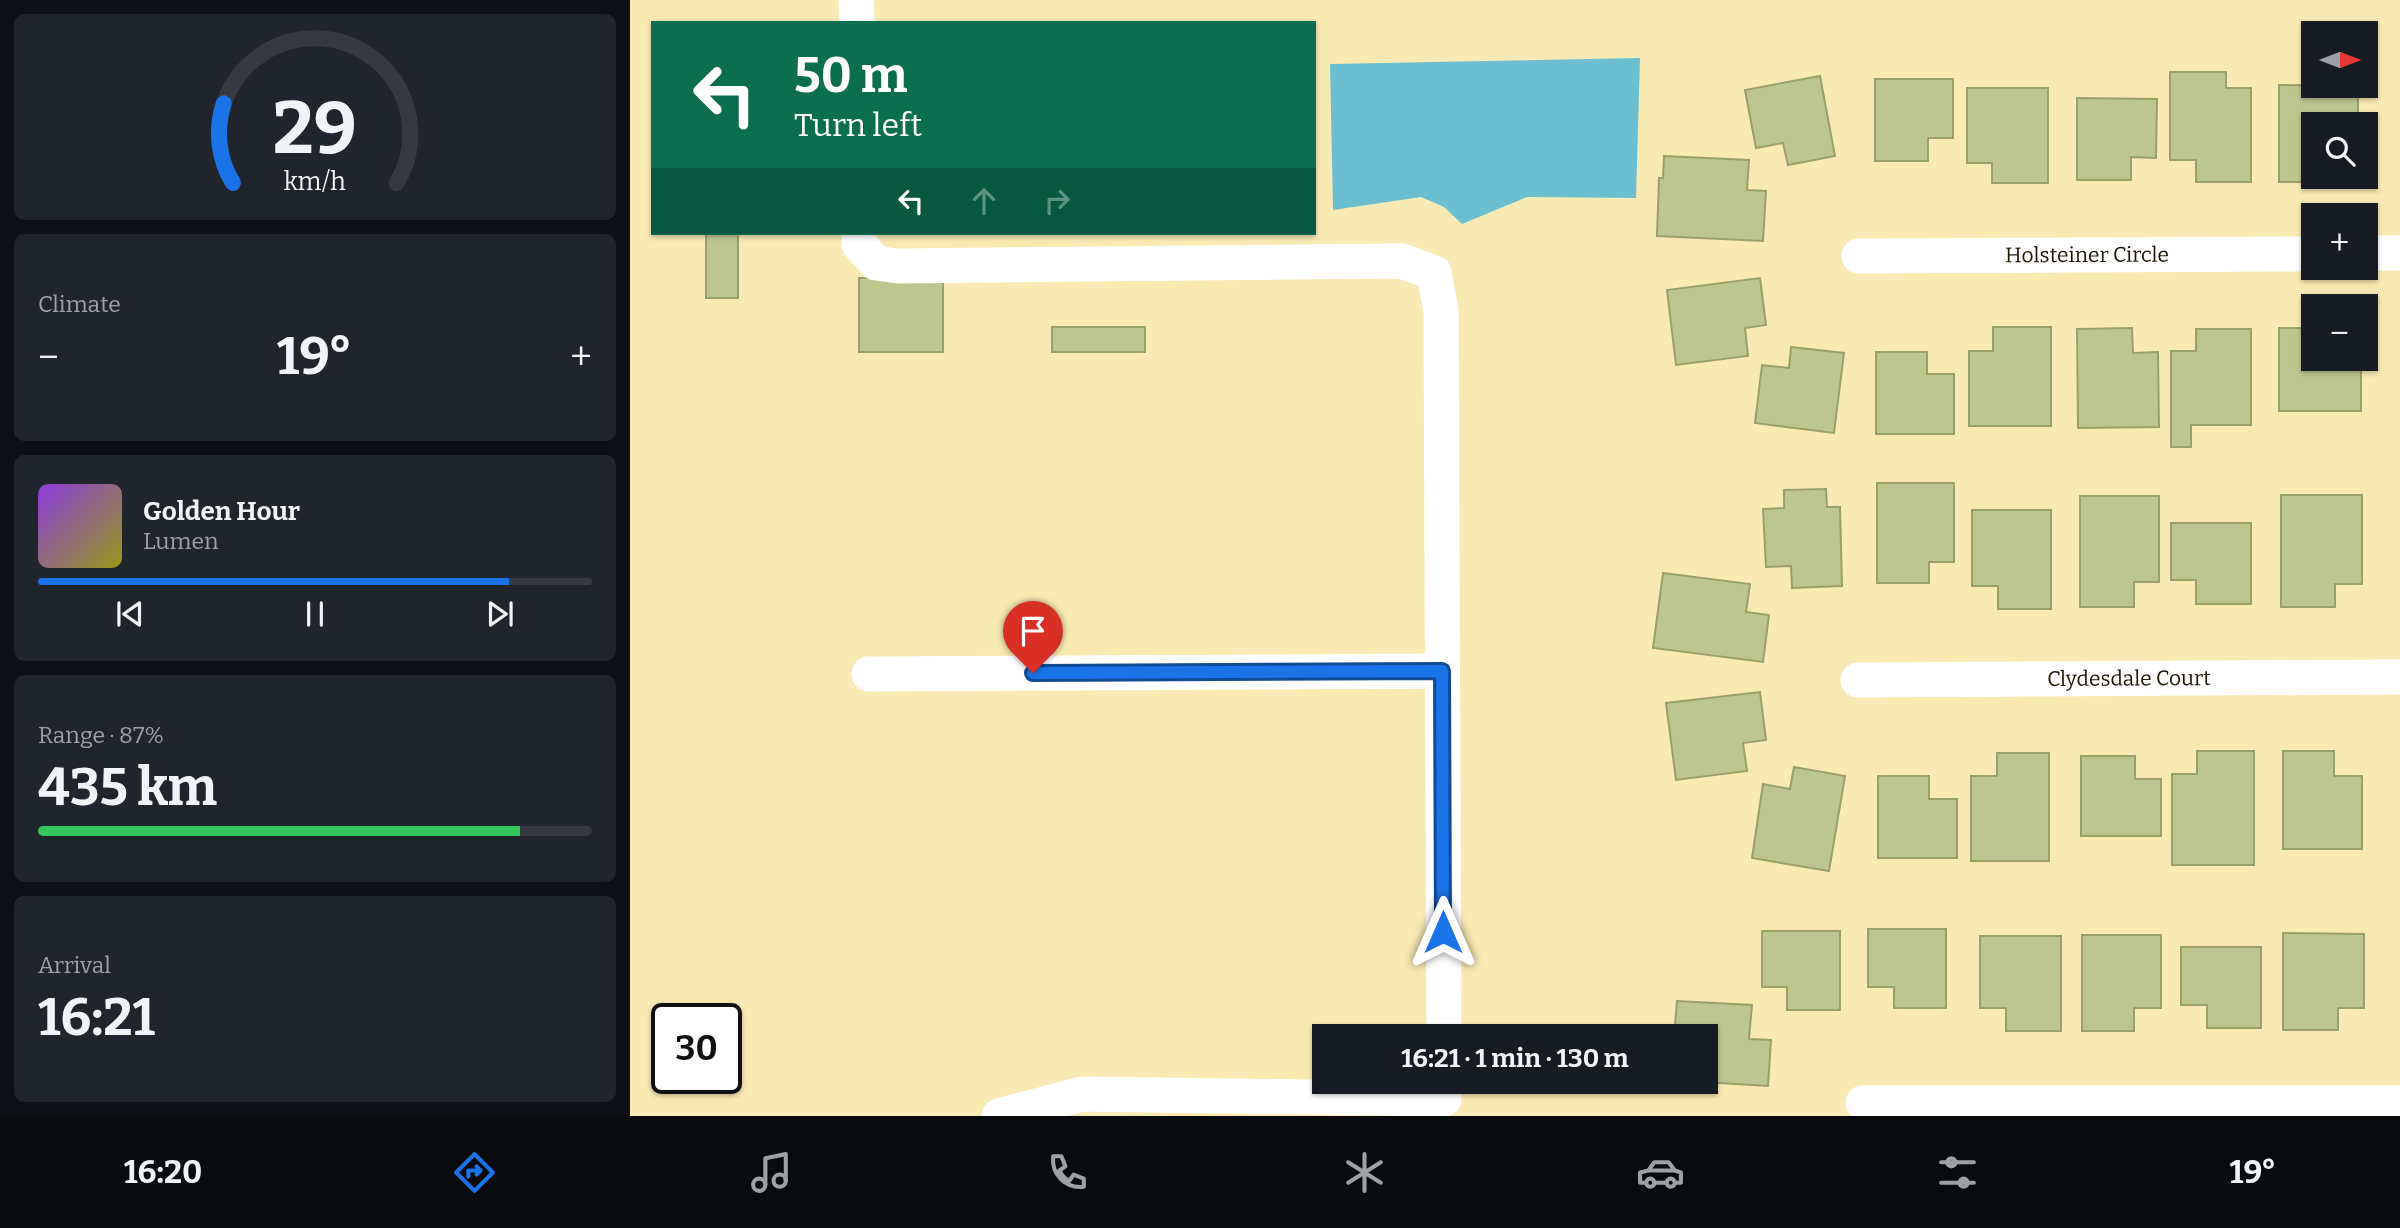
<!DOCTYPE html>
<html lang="en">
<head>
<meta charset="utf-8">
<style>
  :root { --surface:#171b24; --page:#20242c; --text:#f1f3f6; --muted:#9ea1a6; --line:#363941; --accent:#1a73e8 }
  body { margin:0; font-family:Bitter,serif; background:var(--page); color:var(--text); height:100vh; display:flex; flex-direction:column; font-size:26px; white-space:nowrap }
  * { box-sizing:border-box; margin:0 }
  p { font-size:23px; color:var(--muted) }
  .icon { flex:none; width:38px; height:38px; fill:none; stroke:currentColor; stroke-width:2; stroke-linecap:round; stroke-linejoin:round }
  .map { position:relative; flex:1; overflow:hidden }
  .details { display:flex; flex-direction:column; gap:14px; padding:14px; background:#0d0f14; width:630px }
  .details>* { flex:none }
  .top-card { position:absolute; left:21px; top:21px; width:665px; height:214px; border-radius:0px; box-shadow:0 2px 5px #0004; background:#0b6e4f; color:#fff; overflow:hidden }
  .needle { width:46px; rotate:90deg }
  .controls { position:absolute; left:1671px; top:21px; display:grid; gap:14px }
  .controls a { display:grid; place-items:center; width:77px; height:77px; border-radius:0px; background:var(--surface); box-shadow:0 2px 5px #0004; font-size:35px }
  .speed { position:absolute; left:21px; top:1003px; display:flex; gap:14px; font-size:35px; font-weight:700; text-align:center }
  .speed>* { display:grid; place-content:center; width:91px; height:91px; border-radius:50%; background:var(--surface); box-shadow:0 2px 5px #0004; line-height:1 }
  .speed .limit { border:4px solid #111; border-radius:10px; background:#fff; color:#111 }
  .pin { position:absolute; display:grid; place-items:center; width:60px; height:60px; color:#fff; margin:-72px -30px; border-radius:50% 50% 50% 0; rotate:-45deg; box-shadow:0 0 7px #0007 }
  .pin .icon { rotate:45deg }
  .me { position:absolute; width:77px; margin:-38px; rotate:0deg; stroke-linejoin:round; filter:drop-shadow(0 0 5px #0008) }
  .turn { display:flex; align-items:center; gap:24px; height:147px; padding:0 28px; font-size:32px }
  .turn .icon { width:91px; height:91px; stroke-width:2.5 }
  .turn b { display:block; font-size:49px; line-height:60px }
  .lanes { display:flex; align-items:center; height:66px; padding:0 28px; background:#0003; justify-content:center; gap:35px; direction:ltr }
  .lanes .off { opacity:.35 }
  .big { font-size:52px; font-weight:700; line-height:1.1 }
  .details .widget { flex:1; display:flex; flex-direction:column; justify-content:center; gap:10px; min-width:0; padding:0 24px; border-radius:10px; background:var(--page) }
  .details .dial { align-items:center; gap:0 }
  .dial svg { height:182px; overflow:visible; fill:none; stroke:var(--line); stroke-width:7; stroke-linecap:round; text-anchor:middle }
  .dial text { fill:var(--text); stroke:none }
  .song { display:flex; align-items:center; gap:21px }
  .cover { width:84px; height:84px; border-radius:10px; background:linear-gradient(135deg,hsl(270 70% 55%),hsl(60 70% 35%)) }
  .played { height:7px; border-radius:4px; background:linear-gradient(90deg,var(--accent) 85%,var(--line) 85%) }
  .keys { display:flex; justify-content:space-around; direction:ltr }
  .heat { display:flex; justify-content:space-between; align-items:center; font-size:38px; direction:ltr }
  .charge { height:10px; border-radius:5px; background:linear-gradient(90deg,#34c759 87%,var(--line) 0) }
  .trip { position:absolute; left:682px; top:1024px; width:406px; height:70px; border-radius:0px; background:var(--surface); box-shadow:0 2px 5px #0004; font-weight:700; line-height:70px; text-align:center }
  .tab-bar { display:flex; height:112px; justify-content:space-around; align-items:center; background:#090b0e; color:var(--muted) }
  .tab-bar .icon { width:49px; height:49px }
  .tab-bar .active { color:var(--accent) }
  .tab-bar b { font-size:32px; color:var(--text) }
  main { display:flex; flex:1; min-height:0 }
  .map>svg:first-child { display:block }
  .water { fill:#6cbfd2 }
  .building { fill:#bec690; stroke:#99a06b; stroke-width:2 }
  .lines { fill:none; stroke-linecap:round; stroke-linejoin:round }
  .minor { stroke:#fff; stroke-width:35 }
  .route-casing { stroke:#114b97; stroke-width:18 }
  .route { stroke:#1a73e8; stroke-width:12 }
  .labels { text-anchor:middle; stroke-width:5; stroke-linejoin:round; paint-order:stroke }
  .street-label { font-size:21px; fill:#1b1502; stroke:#fff }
</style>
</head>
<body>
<main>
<section class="details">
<div class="widget dial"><svg viewBox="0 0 100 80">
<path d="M14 69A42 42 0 1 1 86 69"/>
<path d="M14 69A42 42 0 0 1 10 34" stroke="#1a73e8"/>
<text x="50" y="56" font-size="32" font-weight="700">29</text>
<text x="50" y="72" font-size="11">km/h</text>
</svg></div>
<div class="widget"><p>Climate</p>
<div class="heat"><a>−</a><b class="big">19°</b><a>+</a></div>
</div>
<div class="widget">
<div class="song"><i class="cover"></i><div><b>Golden Hour</b><p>Lumen</p></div></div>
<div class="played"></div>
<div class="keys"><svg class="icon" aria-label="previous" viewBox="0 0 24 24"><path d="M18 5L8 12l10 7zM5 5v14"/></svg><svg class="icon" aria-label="pause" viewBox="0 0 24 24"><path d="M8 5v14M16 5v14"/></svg><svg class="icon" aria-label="next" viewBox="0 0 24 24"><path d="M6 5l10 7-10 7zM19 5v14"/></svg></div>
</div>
<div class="widget"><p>Range · 87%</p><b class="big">435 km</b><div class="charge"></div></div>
<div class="widget"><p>Arrival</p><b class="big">16:21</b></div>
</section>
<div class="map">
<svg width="1770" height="1116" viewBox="0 0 1770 1116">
  <rect width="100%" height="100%" fill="#f9eab3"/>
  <!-- water -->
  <path class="water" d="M 1010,58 L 1006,198 L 897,197 L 832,224 L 814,207 L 791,197 L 703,210 L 700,64 Z"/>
  <!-- building -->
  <path class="building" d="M 1540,72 L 1596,72 L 1596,88 L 1621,88 L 1621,182 L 1566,182 L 1566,160 L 1540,160 Z
    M 1190,76 L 1205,156 L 1158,165 L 1153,143 L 1126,148 L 1115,90 Z
    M 1245,79 L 1323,79 L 1323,138 L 1298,138 L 1298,161 L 1245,161 Z
    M 1649,85 L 1728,86 L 1728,124 L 1684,124 L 1684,177 L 1702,177 L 1702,182 L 1649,182 Z
    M 1337,88 L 1418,88 L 1418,183 L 1362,183 L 1362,163 L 1337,163 Z
    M 1447,98 L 1527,99 L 1526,158 L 1501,157 L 1501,180 L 1447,180 Z
    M 1034,156 L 1119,160 L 1117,190 L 1136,191 L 1133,241 L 1027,236 L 1029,178 L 1033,178 Z
    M 76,233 L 108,233 L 108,298 L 76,298 Z
    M 229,278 L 313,278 L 313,352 L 229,352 Z
    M 1130,278 L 1136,325 L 1115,328 L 1118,356 L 1046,365 L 1037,290 Z
    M 422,327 L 515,327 L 515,352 L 422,352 Z
    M 1363,327 L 1421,327 L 1421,426 L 1339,426 L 1339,351 L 1363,351 Z
    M 1502,328 L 1503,353 L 1528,352 L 1529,427 L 1448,428 L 1447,329 Z
    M 1649,328 L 1684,328 L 1684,359 L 1731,359 L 1731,411 L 1649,411 Z
    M 1566,329 L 1621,329 L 1621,425 L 1561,425 L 1561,447 L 1541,447 L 1541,351 L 1566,351 Z
    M 1161,347 L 1214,353 L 1204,433 L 1125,423 L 1132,365 L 1159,368 Z
    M 1246,352 L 1297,352 L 1297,374 L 1324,374 L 1324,434 L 1246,434 Z
    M 1247,483 L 1324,483 L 1324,562 L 1299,562 L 1299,583 L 1247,583 Z
    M 1196,489 L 1197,507 L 1210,507 L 1212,586 L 1162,588 L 1161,566 L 1136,567 L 1133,509 L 1154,508 L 1154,490 Z
    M 1651,495 L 1732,495 L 1732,584 L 1705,584 L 1705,607 L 1651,607 Z
    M 1450,496 L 1529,496 L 1529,582 L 1504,582 L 1504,607 L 1450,607 Z
    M 1342,510 L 1421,510 L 1421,609 L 1368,609 L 1368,586 L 1342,586 Z
    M 1541,523 L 1621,523 L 1621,604 L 1566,604 L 1566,580 L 1541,580 Z
    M 1033,573 L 1120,584 L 1116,612 L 1139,615 L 1133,662 L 1023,648 Z
    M 1130,692 L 1136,740 L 1113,743 L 1117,771 L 1046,780 L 1036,703 Z
    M 1567,751 L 1624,751 L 1624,865 L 1542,865 L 1542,774 L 1567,774 Z
    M 1653,751 L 1704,751 L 1704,776 L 1732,776 L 1732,849 L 1653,849 Z
    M 1367,753 L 1419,753 L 1419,861 L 1341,861 L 1341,776 L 1367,776 Z
    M 1451,756 L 1505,756 L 1505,779 L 1531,779 L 1531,836 L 1451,836 Z
    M 1164,767 L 1215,776 L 1199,871 L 1122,858 L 1133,784 L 1160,789 Z
    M 1248,776 L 1299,776 L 1299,799 L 1327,799 L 1327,858 L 1248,858 Z
    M 1238,929 L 1316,929 L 1316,1008 L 1264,1008 L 1264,987 L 1238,987 Z
    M 1132,931 L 1210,931 L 1210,1010 L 1157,1010 L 1157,987 L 1132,987 Z
    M 1653,933 L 1734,934 L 1734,1008 L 1708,1008 L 1708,1030 L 1653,1030 Z
    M 1452,935 L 1531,935 L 1531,1008 L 1504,1008 L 1504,1031 L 1452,1031 Z
    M 1350,936 L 1431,936 L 1431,1031 L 1376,1031 L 1376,1008 L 1350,1008 Z
    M 1551,947 L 1631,947 L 1631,1028 L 1577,1028 L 1577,1005 L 1551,1005 Z
    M 1047,1001 L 1122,1005 L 1119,1039 L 1141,1040 L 1138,1086 L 1072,1082 L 1076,1082 L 1076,1036 L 1044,1036 Z"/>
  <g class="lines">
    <!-- minor -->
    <g class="minor">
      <path d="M 226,0 L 227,23"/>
      <path d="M 229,233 L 229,244 L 246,263 L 268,266 L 772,261 L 804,273 L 811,311 L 814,1036"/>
      <path d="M 1736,253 L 1770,253"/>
      <path id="s1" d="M 1229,256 L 1684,254"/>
      <path d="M 239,674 L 812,671"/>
      <path id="s2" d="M 1228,680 L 1770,677"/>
      <path d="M 1233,1103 L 1770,1103"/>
      <path d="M 369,1116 L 452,1094 L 814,1099"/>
    </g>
  </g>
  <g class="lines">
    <defs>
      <path id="route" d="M 403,673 L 812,671 L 813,932"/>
    </defs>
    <!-- route casing -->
    <use href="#route" class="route-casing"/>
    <!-- route -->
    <use href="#route" class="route"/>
  </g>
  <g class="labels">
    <!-- street labels -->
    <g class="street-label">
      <text dy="7" stroke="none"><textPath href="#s1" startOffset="228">Holsteiner Circle</textPath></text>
      <text dy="7" stroke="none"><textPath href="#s2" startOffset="271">Clydesdale Court</textPath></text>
    </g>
  </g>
</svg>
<div class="controls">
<a><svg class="needle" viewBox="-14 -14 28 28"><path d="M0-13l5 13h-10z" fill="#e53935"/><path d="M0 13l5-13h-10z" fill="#9ea1a6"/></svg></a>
<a><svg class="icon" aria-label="search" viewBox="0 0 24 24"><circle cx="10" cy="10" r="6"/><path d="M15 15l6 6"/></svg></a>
<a>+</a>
<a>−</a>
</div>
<div class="speed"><div class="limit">30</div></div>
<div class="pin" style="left:403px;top:673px;background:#d93025"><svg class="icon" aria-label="arrive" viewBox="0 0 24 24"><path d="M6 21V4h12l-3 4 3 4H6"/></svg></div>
<svg class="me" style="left:813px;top:932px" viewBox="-20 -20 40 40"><path d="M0-17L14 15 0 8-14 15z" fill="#1a73e8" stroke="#fff" stroke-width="4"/></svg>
<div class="trip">16:21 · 1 min · 130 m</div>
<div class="top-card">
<div class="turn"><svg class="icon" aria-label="left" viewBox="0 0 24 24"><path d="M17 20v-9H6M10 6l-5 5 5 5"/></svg><div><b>50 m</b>Turn left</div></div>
<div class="lanes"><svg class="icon" aria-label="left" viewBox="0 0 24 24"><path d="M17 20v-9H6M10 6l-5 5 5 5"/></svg><svg class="icon off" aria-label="ahead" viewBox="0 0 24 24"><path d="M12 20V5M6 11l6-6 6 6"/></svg><svg class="icon off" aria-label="right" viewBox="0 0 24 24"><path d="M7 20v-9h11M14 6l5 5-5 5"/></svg></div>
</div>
</div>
</main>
<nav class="tab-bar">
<b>16:20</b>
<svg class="icon active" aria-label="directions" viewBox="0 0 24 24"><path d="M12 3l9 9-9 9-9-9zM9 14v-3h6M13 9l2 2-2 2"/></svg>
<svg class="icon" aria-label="music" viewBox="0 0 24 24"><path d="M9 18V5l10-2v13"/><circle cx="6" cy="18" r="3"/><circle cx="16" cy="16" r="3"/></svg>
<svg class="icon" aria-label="phone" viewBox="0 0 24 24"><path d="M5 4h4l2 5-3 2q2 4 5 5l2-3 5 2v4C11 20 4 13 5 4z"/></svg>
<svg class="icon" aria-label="climate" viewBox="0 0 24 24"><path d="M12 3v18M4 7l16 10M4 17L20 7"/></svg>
<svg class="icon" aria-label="car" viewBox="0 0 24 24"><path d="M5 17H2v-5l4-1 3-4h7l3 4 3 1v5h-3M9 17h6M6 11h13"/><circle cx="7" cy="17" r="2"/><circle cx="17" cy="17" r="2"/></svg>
<svg class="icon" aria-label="filters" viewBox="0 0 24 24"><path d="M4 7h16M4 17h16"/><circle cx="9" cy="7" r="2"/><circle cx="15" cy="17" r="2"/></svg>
<b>19°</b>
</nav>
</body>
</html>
